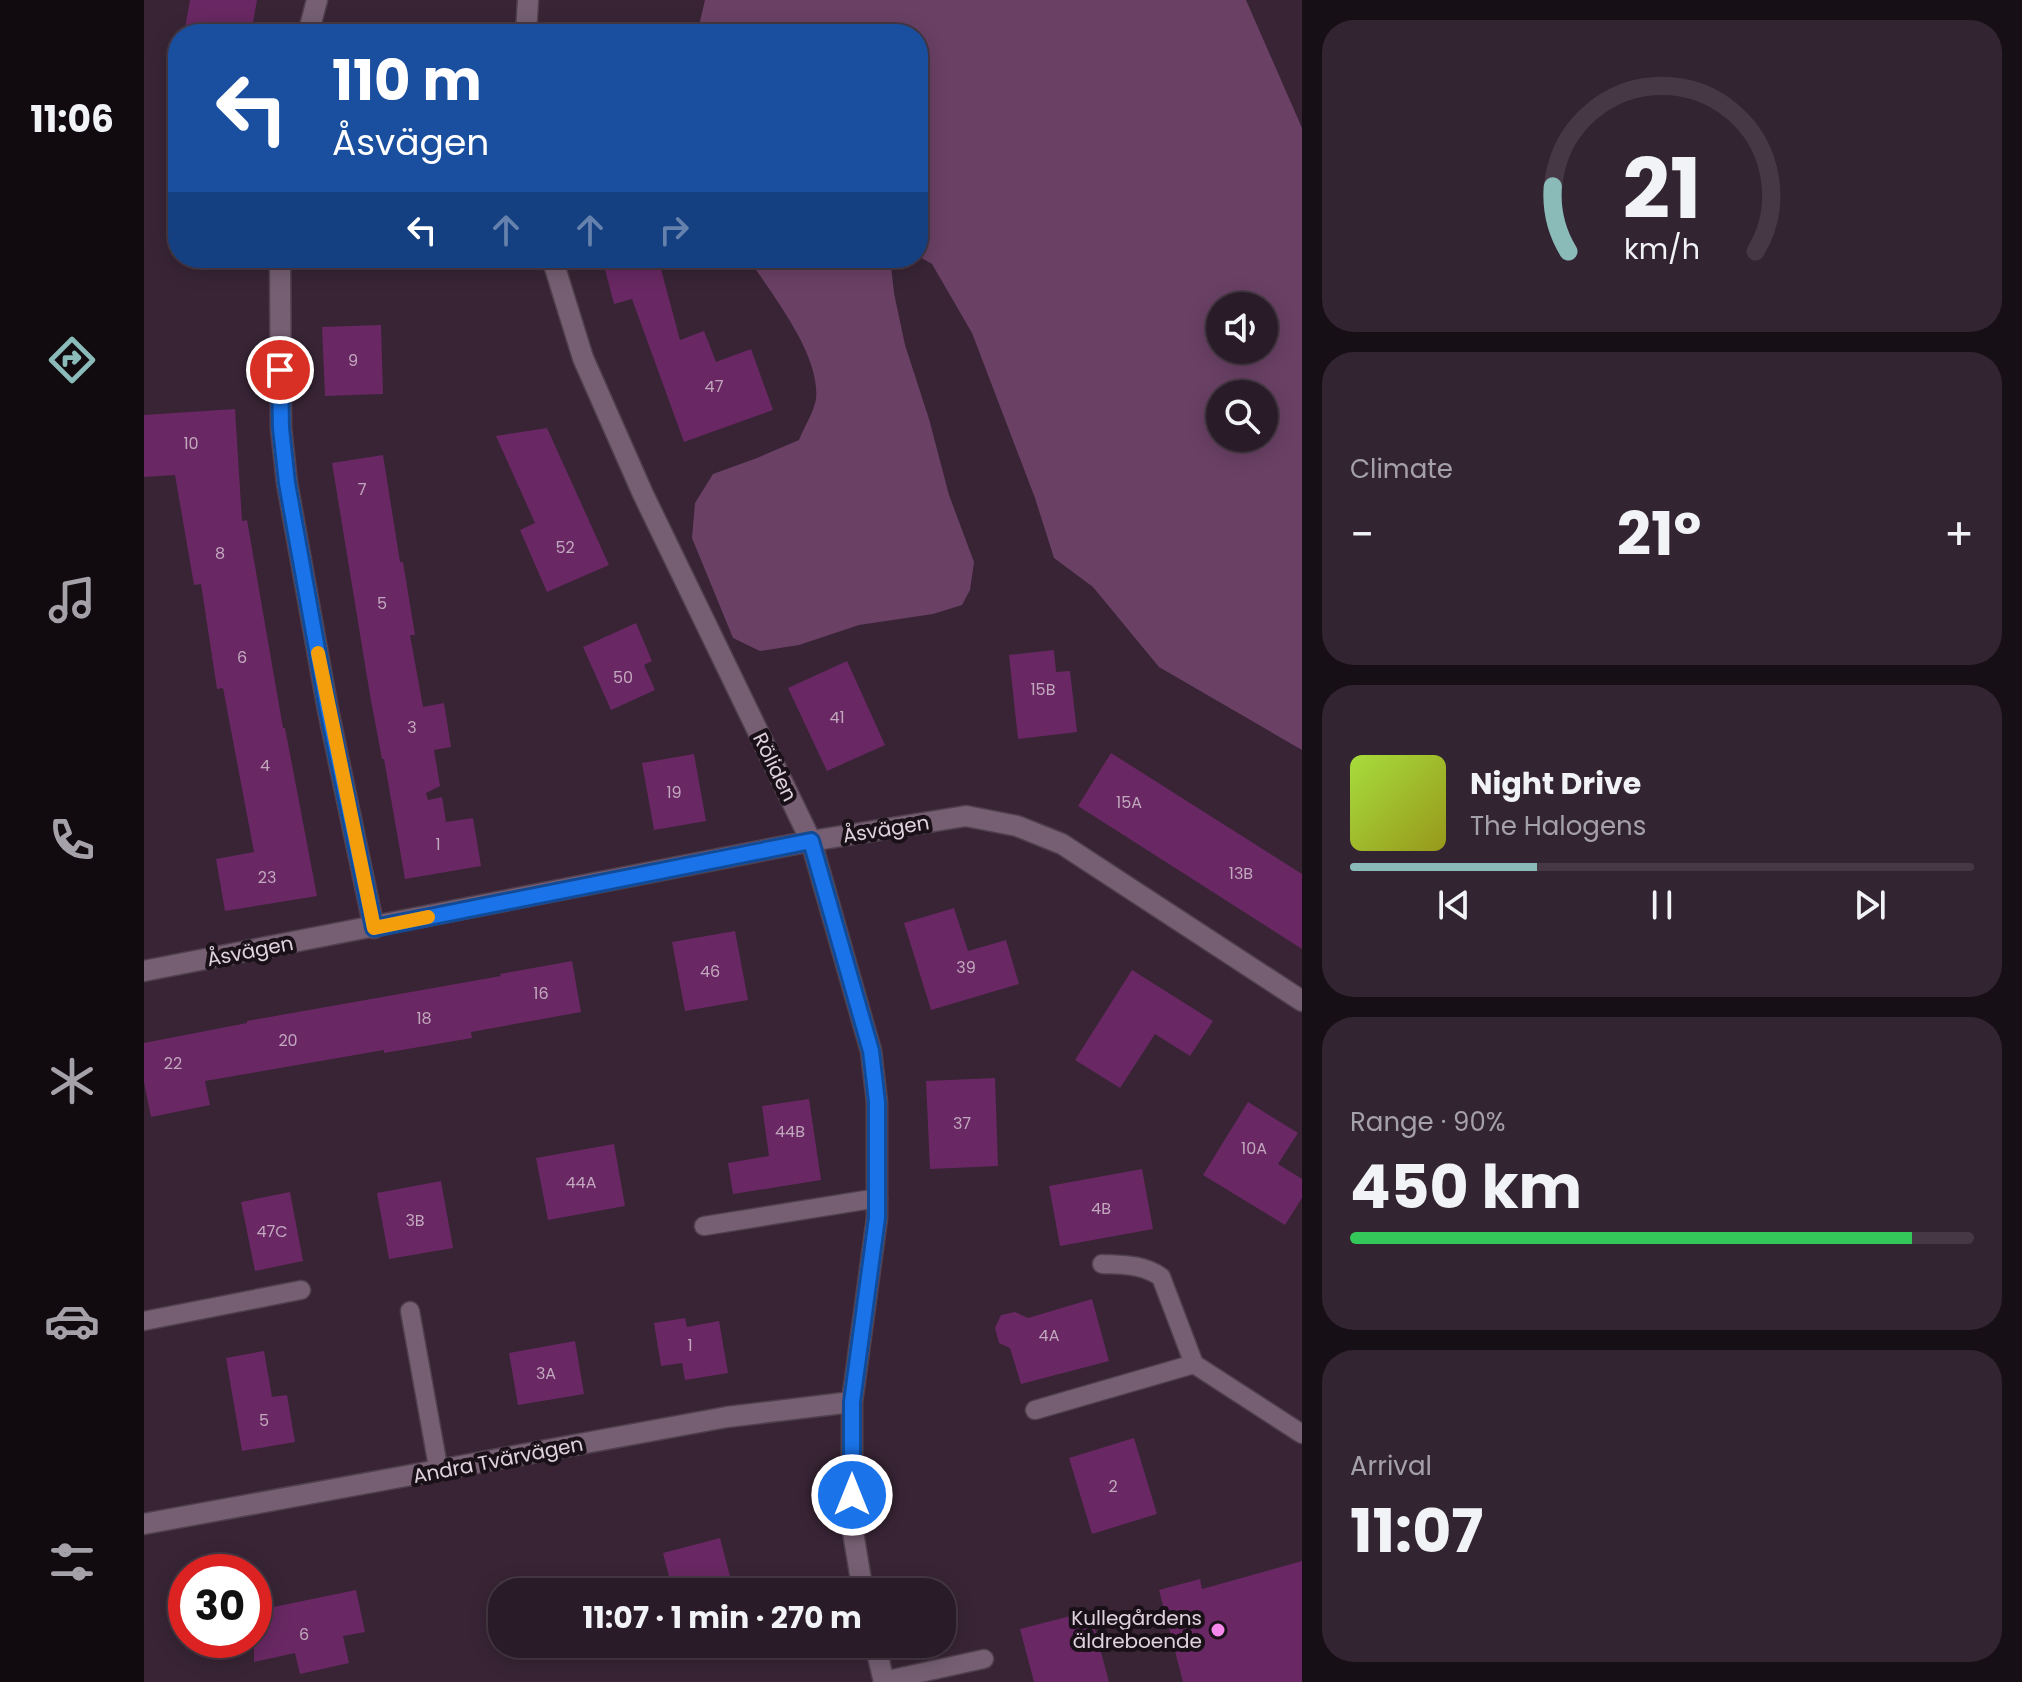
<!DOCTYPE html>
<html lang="en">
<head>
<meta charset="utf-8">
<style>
  :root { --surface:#2a1b28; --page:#322430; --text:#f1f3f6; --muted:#a5a1a8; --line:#463945; --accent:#8bbbb9 }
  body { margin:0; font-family:Poppins,sans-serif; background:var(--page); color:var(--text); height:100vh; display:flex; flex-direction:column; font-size:30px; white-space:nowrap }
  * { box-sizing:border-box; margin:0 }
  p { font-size:26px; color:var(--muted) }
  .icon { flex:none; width:44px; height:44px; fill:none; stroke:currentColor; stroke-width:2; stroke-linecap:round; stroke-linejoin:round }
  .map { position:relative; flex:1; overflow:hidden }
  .sheet { display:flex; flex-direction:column; gap:20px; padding:20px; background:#170f16; width:720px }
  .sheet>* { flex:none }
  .hud { position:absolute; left:24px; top:24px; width:760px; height:244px; border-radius:32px; box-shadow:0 4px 20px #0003,0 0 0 2px var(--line); background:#1a4fa0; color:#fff; overflow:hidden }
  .controls { position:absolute; left:1062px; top:292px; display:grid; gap:16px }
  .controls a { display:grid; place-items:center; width:72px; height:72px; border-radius:50%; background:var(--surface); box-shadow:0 4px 20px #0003,0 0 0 2px var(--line); font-size:40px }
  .speed { position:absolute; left:24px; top:1554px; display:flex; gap:16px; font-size:40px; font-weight:700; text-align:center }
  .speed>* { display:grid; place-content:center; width:104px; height:104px; border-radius:50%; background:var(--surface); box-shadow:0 4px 20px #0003,0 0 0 2px var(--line); line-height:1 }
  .speed .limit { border:12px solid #d22; background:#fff; color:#111 }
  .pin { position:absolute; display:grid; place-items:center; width:68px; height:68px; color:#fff; margin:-34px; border:4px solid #fff; border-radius:50%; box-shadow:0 2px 8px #0007 }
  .me { position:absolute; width:88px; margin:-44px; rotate:0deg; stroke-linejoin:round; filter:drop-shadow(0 0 6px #0008) }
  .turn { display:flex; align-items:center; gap:28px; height:168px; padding:0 32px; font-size:36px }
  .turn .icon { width:104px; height:104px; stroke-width:2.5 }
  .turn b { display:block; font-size:56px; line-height:68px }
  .lanes { display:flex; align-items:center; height:76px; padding:0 32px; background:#0003; justify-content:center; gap:40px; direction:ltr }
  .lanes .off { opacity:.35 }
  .big { font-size:60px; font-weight:700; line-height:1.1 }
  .sheet .card { flex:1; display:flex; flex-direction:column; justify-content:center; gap:12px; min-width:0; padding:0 28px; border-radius:32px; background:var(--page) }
  .sheet .dial { align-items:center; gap:0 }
  .dial svg { height:208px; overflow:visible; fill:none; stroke:var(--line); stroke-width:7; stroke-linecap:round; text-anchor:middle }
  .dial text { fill:var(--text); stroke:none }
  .song { display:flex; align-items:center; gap:24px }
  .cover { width:96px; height:96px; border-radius:12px; background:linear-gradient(135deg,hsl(80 70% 55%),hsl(60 70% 35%)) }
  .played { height:8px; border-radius:4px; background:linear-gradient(90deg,var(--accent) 30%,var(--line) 30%) }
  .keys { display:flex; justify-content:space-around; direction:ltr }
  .heat { display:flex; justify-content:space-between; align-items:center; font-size:44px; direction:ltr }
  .charge { height:12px; border-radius:6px; background:linear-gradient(90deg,#34c759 90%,var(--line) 0) }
  .trip { position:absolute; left:344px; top:1578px; width:468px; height:80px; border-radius:32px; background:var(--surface); box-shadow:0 4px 20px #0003,0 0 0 2px var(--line); font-weight:700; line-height:80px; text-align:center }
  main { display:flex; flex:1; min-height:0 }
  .dock { display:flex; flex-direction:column; width:144px; justify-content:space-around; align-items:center; background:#110b10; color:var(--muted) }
  .dock .icon { width:56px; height:56px }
  .dock .current { color:var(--accent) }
  .dock b { font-size:36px; color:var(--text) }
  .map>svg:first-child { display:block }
  .green { fill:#6a4165; fill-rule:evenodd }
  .building { fill:#692863 }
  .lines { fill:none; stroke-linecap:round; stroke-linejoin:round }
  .service-casing { stroke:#50404e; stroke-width:21 }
  .minor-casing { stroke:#50404e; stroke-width:23 }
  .service { stroke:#765f73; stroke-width:18 }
  .minor { stroke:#765f73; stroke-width:20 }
  .route-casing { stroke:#114b97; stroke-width:20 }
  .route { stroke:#1a73e8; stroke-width:14 }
  .slow { stroke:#f59e0b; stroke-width:14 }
  .poi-dot { fill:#f788eb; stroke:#1a1118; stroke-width:3 }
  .labels { text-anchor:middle; stroke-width:8; stroke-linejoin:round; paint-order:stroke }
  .number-label { font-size:16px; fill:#c2a8be }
  .street-label { font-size:20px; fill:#e0d2dd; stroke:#1a1118 }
  .poi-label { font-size:20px; fill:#e0d2dd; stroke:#1a1118; text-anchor:end }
</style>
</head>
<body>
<main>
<nav class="dock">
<b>11:06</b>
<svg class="icon current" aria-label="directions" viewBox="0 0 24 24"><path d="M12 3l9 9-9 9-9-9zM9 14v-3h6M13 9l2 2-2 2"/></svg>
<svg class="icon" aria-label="music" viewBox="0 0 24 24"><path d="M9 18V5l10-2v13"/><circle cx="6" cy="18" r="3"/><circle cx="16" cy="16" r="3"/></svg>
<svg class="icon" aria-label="phone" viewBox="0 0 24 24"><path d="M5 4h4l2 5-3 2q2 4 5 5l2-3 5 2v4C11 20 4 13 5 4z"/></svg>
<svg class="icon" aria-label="climate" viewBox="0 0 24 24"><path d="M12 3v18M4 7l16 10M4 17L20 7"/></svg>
<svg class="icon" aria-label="car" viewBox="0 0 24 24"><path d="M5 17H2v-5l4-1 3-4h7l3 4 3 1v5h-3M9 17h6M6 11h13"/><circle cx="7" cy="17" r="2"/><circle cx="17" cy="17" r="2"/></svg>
<svg class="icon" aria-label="filters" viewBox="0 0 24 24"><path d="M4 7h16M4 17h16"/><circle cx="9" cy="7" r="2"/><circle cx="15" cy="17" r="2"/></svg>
</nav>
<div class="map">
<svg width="1158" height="1682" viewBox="0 0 1158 1682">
  <rect width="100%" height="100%" fill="#382435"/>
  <!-- green -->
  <path class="green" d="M 561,0 L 1102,0 L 1158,128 L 1158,750 L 1015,667 L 949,587 L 910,558 L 891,498 L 828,333 L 788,264 L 774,256 L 774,34 L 553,34 ZM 1076,306 L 1120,306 L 1120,350 L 1076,350 ZM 1076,394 L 1120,394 L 1120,438 L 1076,438 Z
    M 604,258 L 754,258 L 747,266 L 750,293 L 761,345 L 785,419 L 805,495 L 830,562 L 826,590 L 818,605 L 789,614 L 715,625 L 655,645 L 616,651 L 589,638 L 548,538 L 551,503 L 569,474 L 613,458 L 655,440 C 660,427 670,412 672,399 C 677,355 627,293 604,258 Z"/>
  <!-- building -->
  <path class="building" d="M 46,0 L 113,0 L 107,34 L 71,34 L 41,28 Z
    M 458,258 L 514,258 L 536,340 L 560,331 L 572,362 L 607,349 L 629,410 L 540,442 L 488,299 L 470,304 Z
    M 237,325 L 239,394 L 181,396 L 178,327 Z
    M 91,409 L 98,521 L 103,520 L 139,728 L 141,728 L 173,896 L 81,911 L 72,859 L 110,852 L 79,688 L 73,689 L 57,584 L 50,585 L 31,475 L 0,477 L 0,415 Z
    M 403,428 L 465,565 L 403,592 L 376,530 L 391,523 L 352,436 Z
    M 239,455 L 256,562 L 259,562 L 271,635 L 266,635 L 279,707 L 300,703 L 307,747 L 290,750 L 296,786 L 282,793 L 284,800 L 298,797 L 302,822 L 329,818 L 337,866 L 261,879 L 240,759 L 238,759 L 226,695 L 188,463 Z
    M 492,623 L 508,661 L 500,665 L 511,690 L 467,710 L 439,647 Z
    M 910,650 L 912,672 L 926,671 L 933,732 L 874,739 L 865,655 Z
    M 703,661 L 741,745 L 683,771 L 644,688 Z
    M 967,753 L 1158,874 L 1158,949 L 934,806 Z
    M 550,754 L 562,821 L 510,830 L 498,763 Z
    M 810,908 L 824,951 L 862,940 L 875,984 L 787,1010 L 760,923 Z
    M 591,931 L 604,1000 L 541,1011 L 528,942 Z
    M 428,961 L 437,1012 L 327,1032 L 328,1038 L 240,1053 L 240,1050 L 61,1081 L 66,1105 L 7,1117 L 0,1082 L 0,1043 L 103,1023 L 103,1021 L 357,976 L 356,974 Z
    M 988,970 L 1069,1021 L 1046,1056 L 1011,1034 L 976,1088 L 931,1060 Z
    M 851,1078 L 854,1166 L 786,1169 L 782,1081 Z
    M 665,1099 L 677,1180 L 589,1194 L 584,1163 L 625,1156 L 618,1106 Z
    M 1104,1102 L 1154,1133 L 1134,1164 L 1158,1179 L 1158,1198 L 1141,1225 L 1059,1175 Z
    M 470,1144 L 481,1206 L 404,1220 L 392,1158 Z
    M 998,1169 L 1009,1229 L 916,1246 L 905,1186 Z
    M 297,1181 L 309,1248 L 245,1259 L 233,1193 Z
    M 146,1192 L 159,1261 L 111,1271 L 97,1202 Z
    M 948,1299 L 965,1361 L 877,1384 L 866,1348 L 855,1343 L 851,1328 L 857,1315 L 871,1312 L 884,1318 Z
    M 541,1318 L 543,1327 L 575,1321 L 584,1373 L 541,1380 L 538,1363 L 517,1366 L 510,1323 Z
    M 431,1341 L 440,1394 L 374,1405 L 365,1353 Z
    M 120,1351 L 128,1397 L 143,1395 L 151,1442 L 98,1451 L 82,1358 Z
    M 990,1438 L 1013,1514 L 948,1534 L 925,1458 Z
    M 576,1538 L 589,1588 L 572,1592 L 529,1592 L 519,1553 Z
    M 1158,1561 L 1158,1682 L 1039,1682 L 1015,1590 L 1056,1579 L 1058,1589 Z
    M 212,1590 L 221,1632 L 199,1636 L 205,1663 L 156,1674 L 151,1653 L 110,1662 L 110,1611 Z
    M 946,1611 L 965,1682 L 890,1682 L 876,1629 Z"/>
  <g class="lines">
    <defs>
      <path id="service" d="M 560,1226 L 734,1198
        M 958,1264 C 979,1265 999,1264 1017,1277 L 1050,1364 L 1158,1434
        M 266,1311 L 295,1472
        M 0,1321 L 157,1290
        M 891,1410 L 1050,1364
        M 739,1681 L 840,1659"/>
      <path id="minor" d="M 164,34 L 173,0
        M 382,34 L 384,0
        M 136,258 L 137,428 L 143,483 L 184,710 L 230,928
        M 408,258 L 439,358 L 499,494 L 667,841 L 727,1051 L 733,1102 L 733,1218 L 708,1402 L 708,1526 L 719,1592
        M 0,971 L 667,841 L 822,816 L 873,826 L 918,844 L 1158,1001
        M 0,1524 L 583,1417 L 708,1402
        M 731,1644 L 740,1682"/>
    </defs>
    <!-- service casing -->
    <use href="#service" class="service-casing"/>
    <!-- minor casing -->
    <use href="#minor" class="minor-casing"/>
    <!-- service -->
    <use href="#service" class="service"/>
    <!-- minor -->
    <use href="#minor" class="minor"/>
  </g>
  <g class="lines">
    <defs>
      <path id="route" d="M 136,370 L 137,428 L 143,483 L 184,710 L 230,928 L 667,841 L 727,1051 L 733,1102 L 733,1218 L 708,1402 L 708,1495"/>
    </defs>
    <!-- route casing -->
    <use href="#route" class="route-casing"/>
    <!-- route -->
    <use href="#route" class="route"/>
    <!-- slow -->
    <path class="slow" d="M 174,653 L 230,928 L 284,917"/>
  </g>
  <!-- markers -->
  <circle class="poi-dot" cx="1074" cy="1630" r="8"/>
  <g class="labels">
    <!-- number labels -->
    <g class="number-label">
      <text x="209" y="366">9</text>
      <text x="570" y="392">47</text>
      <text x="47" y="449">10</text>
      <text x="218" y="495">7</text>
      <text x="421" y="553">52</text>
      <text x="76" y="559">8</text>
      <text x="238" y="609">5</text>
      <text x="98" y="663">6</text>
      <text x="479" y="683">50</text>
      <text x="899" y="695">15B</text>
      <text x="693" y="723">41</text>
      <text x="268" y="733">3</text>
      <text x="121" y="771">4</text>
      <text x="530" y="798">19</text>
      <text x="985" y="808">15A</text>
      <text x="294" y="850">1</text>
      <text x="1097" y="879">13B</text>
      <text x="123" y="883">23</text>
      <text x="822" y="973">39</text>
      <text x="566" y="977">46</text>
      <text x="397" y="999">16</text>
      <text x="280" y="1024">18</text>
      <text x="144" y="1046">20</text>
      <text x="29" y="1069">22</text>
      <text x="818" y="1129">37</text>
      <text x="646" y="1137">44B</text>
      <text x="1110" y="1154">10A</text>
      <text x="437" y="1188">44A</text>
      <text x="957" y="1214">4B</text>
      <text x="271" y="1226">3B</text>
      <text x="128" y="1237">47C</text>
      <text x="905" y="1341">4A</text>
      <text x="546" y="1351">1</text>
      <text x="402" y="1379">3A</text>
      <text x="120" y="1426">5</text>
      <text x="969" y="1492">2</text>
      <text x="160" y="1640">6</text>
    </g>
    <!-- street labels -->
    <g class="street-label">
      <text transform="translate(631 767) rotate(64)" y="7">Röliden</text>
      <text transform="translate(742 829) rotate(-9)" y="7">Åsvägen</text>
      <text transform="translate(106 951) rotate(-11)" y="7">Åsvägen</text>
      <text transform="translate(354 1460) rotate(-11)" y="7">Andra Tvärvägen</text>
    </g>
    <!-- poi labels -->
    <g class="poi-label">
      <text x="1058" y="1625">Kullegårdens<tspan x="1058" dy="23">äldreboende</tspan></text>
    </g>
  </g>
</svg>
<div class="controls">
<a><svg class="icon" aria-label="sound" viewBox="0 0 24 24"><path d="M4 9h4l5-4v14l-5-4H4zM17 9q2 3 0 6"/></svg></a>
<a><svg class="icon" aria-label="search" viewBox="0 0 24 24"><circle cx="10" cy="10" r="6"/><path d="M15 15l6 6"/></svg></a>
</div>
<div class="speed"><div class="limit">30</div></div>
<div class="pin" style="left:136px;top:370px;background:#d93025"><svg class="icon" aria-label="arrive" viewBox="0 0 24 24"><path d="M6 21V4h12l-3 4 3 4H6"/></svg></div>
<svg class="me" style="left:708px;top:1495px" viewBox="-20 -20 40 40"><circle r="17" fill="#1a73e8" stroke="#fff" stroke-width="3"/><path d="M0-11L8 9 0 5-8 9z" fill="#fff"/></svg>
<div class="trip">11:07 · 1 min · 270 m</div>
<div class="hud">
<div class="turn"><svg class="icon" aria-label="left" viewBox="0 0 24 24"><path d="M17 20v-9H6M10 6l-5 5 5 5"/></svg><div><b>110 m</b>Åsvägen</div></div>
<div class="lanes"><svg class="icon" aria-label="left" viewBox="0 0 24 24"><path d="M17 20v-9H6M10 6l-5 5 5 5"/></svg><svg class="icon off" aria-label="ahead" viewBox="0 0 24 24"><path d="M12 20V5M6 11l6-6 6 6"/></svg><svg class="icon off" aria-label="ahead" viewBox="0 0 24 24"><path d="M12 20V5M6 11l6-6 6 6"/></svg><svg class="icon off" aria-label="right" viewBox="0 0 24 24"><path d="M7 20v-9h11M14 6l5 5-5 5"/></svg></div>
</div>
</div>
<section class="sheet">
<div class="card dial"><svg viewBox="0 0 100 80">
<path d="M14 69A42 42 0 1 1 86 69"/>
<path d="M14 69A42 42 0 0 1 8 44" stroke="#8bbbb9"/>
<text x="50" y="56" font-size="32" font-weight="700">21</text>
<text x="50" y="72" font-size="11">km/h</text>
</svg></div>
<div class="card"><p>Climate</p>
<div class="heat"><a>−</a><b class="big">21°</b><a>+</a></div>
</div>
<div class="card">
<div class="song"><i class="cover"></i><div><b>Night Drive</b><p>The Halogens</p></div></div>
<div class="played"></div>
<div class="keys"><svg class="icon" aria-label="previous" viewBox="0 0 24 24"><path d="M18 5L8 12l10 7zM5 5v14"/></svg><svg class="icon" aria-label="pause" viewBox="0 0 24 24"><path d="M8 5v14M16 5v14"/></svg><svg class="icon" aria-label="next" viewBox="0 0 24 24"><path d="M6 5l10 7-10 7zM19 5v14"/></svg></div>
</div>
<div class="card"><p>Range · 90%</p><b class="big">450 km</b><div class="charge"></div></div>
<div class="card"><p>Arrival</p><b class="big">11:07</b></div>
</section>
</main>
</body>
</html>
